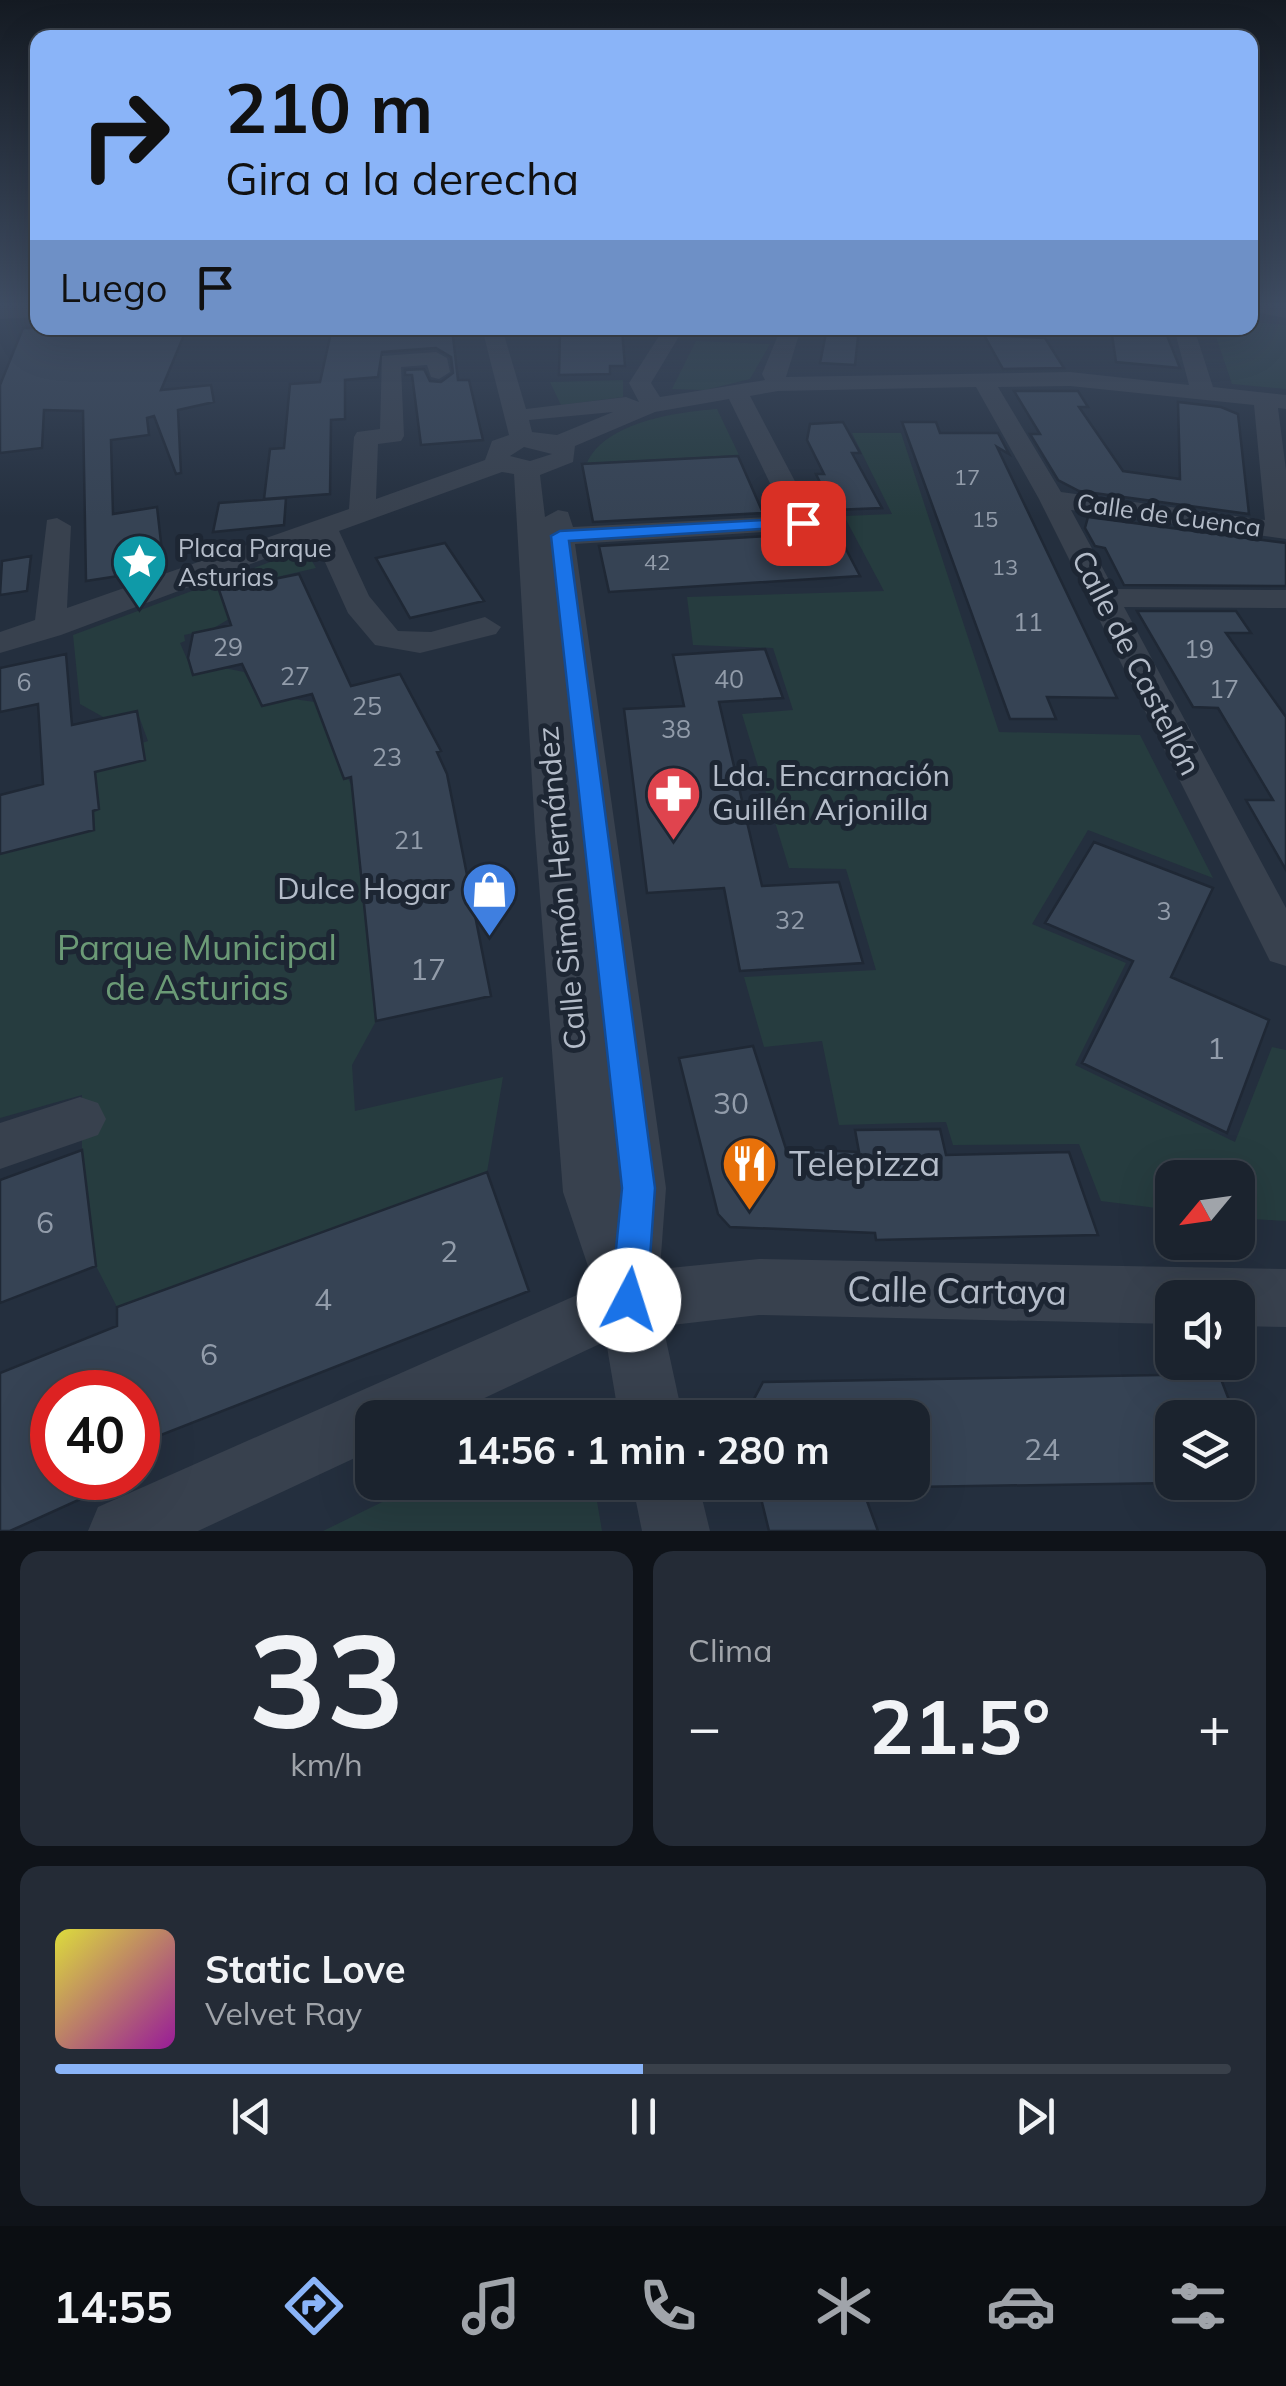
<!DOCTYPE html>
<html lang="es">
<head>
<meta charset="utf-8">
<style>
  :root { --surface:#1b232e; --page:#242b36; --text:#f1f3f6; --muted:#a0a4aa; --line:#39404a; --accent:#8ab4f8 }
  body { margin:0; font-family:Mulish,sans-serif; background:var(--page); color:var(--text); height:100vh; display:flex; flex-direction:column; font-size:38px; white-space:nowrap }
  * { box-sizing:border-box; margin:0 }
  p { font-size:32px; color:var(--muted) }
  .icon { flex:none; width:55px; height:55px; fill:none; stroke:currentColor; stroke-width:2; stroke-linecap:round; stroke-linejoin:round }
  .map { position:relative; height:1531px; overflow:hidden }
  .side { display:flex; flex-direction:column; gap:20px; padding:20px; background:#0f1319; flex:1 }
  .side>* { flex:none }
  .hud { position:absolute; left:30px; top:30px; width:1228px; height:305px; border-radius:20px; box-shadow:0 10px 40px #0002,0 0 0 2px var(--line); background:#8ab4f8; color:#111; overflow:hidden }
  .needle { width:65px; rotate:241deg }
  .tools { position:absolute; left:1155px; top:1160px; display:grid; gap:20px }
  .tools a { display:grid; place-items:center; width:100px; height:100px; border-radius:20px; background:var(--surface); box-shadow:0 10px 40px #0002,0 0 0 2px var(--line); font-size:50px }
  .speed { position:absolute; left:30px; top:1370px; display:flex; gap:20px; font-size:50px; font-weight:700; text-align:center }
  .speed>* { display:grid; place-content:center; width:130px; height:130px; border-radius:50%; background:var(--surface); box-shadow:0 10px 40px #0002,0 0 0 2px var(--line); line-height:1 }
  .speed .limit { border:15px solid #d22; background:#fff; color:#111 }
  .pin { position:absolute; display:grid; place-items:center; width:85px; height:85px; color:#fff; margin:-42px; border-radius:20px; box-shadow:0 5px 15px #0006 }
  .me { position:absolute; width:110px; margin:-55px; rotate:5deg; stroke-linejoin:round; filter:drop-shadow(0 0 8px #0008) }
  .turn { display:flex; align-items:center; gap:35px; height:210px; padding:0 30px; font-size:45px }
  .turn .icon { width:130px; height:130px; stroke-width:2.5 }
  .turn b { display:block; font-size:70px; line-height:85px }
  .then { display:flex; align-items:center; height:95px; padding:0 30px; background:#0003; gap:20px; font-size:38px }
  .big { font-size:75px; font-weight:700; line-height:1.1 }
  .side .card { flex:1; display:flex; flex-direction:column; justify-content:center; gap:15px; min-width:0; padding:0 35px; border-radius:20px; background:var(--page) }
  .side .dial { align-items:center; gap:0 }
  .dial b { font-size:130px; line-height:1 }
  .song { display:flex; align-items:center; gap:30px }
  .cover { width:120px; height:120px; border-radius:15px; background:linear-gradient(135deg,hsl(60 70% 55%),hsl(300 70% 35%)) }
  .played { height:10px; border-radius:5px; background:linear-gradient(90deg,var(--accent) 50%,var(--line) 50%) }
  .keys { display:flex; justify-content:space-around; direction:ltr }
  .heat { display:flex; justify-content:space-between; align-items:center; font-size:55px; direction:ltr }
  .side .tiles { flex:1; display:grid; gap:20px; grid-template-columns:1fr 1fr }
  .card:last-child { grid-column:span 2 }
  .trip { position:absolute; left:355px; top:1400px; width:575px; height:100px; border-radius:20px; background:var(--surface); box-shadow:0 10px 40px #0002,0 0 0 2px var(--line); font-weight:700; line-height:100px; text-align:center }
  .tab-bar { display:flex; height:160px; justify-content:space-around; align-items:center; background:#0b0e12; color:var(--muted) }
  .tab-bar .icon { width:70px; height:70px }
  .tab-bar .active { color:var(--accent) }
  .tab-bar b { font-size:45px; color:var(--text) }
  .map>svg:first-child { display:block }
  .green { fill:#263c3f }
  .building { fill:#364354; stroke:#1f2835; stroke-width:2.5 }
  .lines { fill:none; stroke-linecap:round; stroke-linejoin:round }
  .minor { fill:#38414e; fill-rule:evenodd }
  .route { fill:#1a73e8; stroke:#114b97; stroke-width:2.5 }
  .labels { text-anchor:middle; stroke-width:10; stroke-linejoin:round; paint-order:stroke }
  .far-number-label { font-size:22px; fill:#929caa }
  .far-street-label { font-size:25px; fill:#b4bcc9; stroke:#1d2633 }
  .far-poi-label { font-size:25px; fill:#b4bcc9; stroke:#1d2633; text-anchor:start }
  .number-label { font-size:25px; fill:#929caa }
  .street-label { font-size:30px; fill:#b4bcc9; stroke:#1d2633 }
  .poi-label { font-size:30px; fill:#b4bcc9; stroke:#1d2633; text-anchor:start }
  .near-number-label { font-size:30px; fill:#929caa }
  .near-park-label { font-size:35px; fill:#6b9a76; stroke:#1d2633 }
  .near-poi-label { font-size:35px; fill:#b4bcc9; stroke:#1d2633; text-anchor:start }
  .near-street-label { font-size:35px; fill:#b4bcc9; stroke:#1d2633 }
</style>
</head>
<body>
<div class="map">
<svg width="1286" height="1531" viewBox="0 0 1286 1531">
  <rect width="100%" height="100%" fill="#242f3e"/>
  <!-- green -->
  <path class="green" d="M 1250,322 L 1286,325 L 1286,389 L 1232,384 L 1213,328 L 1250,328 Z
    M 696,341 L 770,344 L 750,379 L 705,390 L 672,389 Z
    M 623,380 L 623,397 L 561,405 L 550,382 Z
    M 717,409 L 739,455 L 587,463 C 605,422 677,412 717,409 Z
    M 852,433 L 901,433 L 999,732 L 1140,735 L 1213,878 L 1088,830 L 1032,924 L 1126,963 L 1075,1065 L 1235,1142 L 1272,1047 L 1286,1050 L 1286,1221 L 1238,1218 L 1238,1178 L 1172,1178 L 1172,1210 L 1101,1201 L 1079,1144 L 953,1145 L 946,1122 L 839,1125 L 822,1041 L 764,1047 L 744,977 L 876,970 L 846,869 L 789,868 L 742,714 L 793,710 L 773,648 L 693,645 L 687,597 L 884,591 L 844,516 L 892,514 Z
    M 305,549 L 316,568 L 224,589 L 221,596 L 229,619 L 212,629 L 184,635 L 185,641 L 180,643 L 194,675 L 224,668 L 244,672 L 262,706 L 293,699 L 315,702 L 343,778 L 348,778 L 352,787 L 376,1021 L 352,1065 L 355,1111 L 503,1077 L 487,1172 L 117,1307 L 96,1266 L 82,1150 L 82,1095 L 0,1118 L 0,854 L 94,830 L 93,811 L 99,809 L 88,773 L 145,760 L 142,743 L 148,741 L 137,711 L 105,718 L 80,704 L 73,635 Z
    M 423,1482 L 594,1483 L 602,1531 L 323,1531 Z"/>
  <!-- building -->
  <path class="building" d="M 23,328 L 187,328 L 161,390 L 211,385 L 214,402 L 178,410 L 181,473 L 176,474 L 154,416 L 147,418 L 149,435 L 111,440 L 113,514 L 157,507 L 164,569 L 86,581 L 83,411 L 44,410 L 42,448 L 0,453 L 0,385 Z
    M 332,328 L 452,328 L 458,380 L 469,380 L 483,440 L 421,445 L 412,375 L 405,375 L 405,370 L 424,369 L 430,381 L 441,382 L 453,373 L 451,357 L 436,348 L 382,352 L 378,377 L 345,380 L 345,419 L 331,420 L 330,494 L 264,499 L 270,449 L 284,448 L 290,384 L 320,382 Z
    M 827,328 L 859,328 L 855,365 L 820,363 Z
    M 1111,328 L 1164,328 L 1180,368 L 1116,362 Z
    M 622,330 L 625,366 L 610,366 L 610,374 L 559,375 L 560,331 Z
    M 984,335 L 1045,338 L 1064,368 L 1003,369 Z
    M 1014,391 L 1078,391 L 1088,407 L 1079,407 L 1123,471 L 1180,479 L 1178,402 L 1221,407 L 1238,414 L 1249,514 L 1079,491 L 1058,480 L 1030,434 L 1040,434 Z
    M 843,422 L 860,453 L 852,453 L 882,508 L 833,510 L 816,474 L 824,474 L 807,440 L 810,424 Z
    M 902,422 L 936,422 L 940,433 L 998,433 L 1009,454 L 997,447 L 1117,698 L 1047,697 L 1056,719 L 1010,719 Z
    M 738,456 L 763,513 L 593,522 L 582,464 Z
    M 286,498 L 284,525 L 213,532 L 219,503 Z
    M 1088,517 L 1286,543 L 1286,586 L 1124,585 L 1105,548 L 1095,546 L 1085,528 Z
    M 837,532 L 860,576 L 609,592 L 599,546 Z
    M 445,543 L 484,601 L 410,618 L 376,558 Z
    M 31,556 L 27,591 L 0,595 L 2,561 Z
    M 299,574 L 351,686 L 400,674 L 441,751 L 437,752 L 447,774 L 491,996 L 376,1021 L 351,777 L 344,779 L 312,694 L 262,706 L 242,664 L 193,675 L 188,658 L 193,633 L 231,625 L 219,590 Z
    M 1137,611 L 1236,611 L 1251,633 L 1226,633 L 1286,717 L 1286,870 L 1246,800 L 1273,800 L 1218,708 L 1193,707 Z
    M 765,649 L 783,698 L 719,702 L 762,886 L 839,882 L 863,963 L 740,971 L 724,888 L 647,893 L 624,709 L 684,706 L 673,655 Z
    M 66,654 L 72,725 L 137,711 L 145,760 L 95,772 L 99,809 L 93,811 L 94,830 L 0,854 L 0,795 L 43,784 L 38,704 L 0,712 L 0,668 Z
    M 1094,842 L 1213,888 L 1171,977 L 1269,1020 L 1227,1133 L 1082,1063 L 1133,961 L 1045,923 Z
    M 753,1046 L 786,1149 L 859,1152 L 855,1130 L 940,1129 L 946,1155 L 1069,1152 L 1098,1235 L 876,1240 L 875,1233 L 730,1227 L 718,1214 L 679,1058 Z
    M 82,1150 L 96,1266 L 0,1303 L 0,1180 Z
    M 487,1172 L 529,1291 L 138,1444 L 138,1392 L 52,1392 L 52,1478 L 127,1478 L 10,1531 L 0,1531 L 0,1373 L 117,1326 L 117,1307 Z
    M 1219,1374 L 1236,1418 L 1172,1418 L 1172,1483 L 912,1487 L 912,1418 L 744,1418 L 763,1382 Z
    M 757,1482 L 860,1482 L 878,1531 L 769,1531 Z"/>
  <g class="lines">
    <!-- minor -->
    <path class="minor" d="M 1250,303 L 1286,306 L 1286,318 L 1250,311 Z
      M 38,305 L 38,317 L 0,319 L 0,307 Z
      M 482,328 L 502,328 L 526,409 L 626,397 L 639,402 L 629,383 L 664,328 L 684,328 L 651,383 L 660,397 L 765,380 L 762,374 L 781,328 L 801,328 L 786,377 L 1070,372 L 1189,385 L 1174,328 L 1194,328 L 1213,387 L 1286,395 L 1286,409 L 1278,408 L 1286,470 L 1286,539 L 1071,510 L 1114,589 L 1286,590 L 1286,608 L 1124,607 L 1286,908 L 1286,966 L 1270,961 L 1039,499 L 976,387 L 778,391 L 750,396 L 817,523 L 813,529 L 575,544 L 666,1188 L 660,1269 L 759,1259 L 1286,1269 L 1286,1327 L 1238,1326 L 1238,1298 L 1172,1298 L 1172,1324 L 759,1315 L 663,1326 L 683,1418 L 619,1418 L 606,1341 L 442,1418 L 372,1418 L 372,1450 L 198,1531 L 88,1531 L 98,1507 L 595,1287 L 563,1192 L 535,832 L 514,474 L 502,472 L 339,531 L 369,596 L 398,631 L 431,632 L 485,617 L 501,627 L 496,634 L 420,653 L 375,645 L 348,613 L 315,540 L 61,635 L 0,653 L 0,632 L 35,620 L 47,520 L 57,518 L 71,526 L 67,608 L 349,509 L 354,437 L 357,432 L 380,429 L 382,356 L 436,352 L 447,358 L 450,372 L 439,379 L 431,377 L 427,365 L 401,367 L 404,436 L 401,441 L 378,444 L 376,499 L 485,460 L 492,441 L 509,435 ZM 1070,386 L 1254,405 L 1265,520 L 1061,492 L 998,387 ZM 729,399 L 786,516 L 573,527 L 568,512 L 558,510 L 545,517 L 540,475 L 573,462 L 575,446 L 655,412 ZM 613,412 L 557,435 L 532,432 L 529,420 ZM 524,447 L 552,454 L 530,461 L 510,456 Z
      M 80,1097 L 98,1103 L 106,1119 L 98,1135 L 0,1169 L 0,1123 Z
      M 632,1482 L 698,1482 L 710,1531 L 642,1531 Z"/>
  </g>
  <!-- sky -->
  <linearGradient id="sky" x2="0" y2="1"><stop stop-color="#141a22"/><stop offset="0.59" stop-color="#3f4d63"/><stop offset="1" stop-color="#3f4d63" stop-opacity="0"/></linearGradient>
  <rect width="1286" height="517" fill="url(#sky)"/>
  <!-- route -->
  <path class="route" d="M 803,518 L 809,519 L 809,526 L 569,541 L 655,1188 L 647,1300 L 641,1313 L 629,1318 L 616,1313 L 611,1300 L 622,1188 L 551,536 L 560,531 Z"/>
  <!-- icons -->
  <defs>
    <symbol id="sight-pin" viewBox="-11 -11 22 30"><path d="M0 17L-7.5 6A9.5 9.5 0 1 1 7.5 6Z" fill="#0f9aa8" stroke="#1d2633"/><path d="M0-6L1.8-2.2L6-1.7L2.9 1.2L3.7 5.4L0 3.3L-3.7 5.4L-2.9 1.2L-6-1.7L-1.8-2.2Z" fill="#fff"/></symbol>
    <symbol id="pharmacy-pin" viewBox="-11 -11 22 30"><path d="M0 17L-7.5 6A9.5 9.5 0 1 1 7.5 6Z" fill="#e0444e" stroke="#1d2633"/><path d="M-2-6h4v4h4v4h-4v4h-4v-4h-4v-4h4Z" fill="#fff"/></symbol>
    <symbol id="shop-pin" viewBox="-11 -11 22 30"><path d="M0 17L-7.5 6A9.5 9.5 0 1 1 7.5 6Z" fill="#3f7fe0" stroke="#1d2633"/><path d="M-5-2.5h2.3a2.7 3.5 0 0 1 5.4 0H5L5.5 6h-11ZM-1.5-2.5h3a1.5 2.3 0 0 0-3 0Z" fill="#fff"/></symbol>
    <symbol id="restaurant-pin" viewBox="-11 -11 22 30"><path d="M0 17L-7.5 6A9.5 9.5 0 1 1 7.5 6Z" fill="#e8710a" stroke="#1d2633"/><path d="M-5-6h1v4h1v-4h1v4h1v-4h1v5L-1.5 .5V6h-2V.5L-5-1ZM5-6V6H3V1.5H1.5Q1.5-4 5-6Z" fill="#fff"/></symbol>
  </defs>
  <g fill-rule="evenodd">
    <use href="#sight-pin" x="108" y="530" width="63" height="86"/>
    <use href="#pharmacy-pin" x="642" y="762" width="63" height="86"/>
    <use href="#shop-pin" x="458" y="858" width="63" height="86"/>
    <use href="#restaurant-pin" x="718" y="1132" width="63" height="86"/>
  </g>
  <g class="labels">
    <!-- far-number labels -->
    <g class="far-number-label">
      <text x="967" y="485">17</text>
      <text x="985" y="527">15</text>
      <text x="657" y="570">42</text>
      <text x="1005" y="575">13</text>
    </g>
    <!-- far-street labels -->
    <g class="far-street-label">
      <text transform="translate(1169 515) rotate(8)" y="9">Calle de Cuenca</text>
    </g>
    <!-- far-poi labels -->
    <g class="far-poi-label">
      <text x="178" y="557">Placa Parque<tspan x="178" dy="29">Asturias</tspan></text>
    </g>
    <!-- number labels -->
    <g class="number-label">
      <text x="1028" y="631">11</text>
      <text x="228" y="656">29</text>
      <text x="1199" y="658">19</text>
      <text x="295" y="685">27</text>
      <text x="729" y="688">40</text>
      <text x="24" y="691">6</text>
      <text x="1224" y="698">17</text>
      <text x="367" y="715">25</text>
      <text x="676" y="738">38</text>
      <text x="387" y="766">23</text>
      <text x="409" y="849">21</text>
      <text x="1164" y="920">3</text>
      <text x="790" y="929">32</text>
    </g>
    <!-- street labels -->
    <g class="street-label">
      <text transform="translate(1136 663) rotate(63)" y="10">Calle de Castellón</text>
      <text transform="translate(562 888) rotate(-95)" y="10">Calle Simón Hernández</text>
    </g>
    <!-- poi labels -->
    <g class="poi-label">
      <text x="712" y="786">Lda. Encarnación<tspan x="712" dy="34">Guillén Arjonilla</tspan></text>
      <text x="450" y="899" text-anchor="end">Dulce Hogar</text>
    </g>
    <!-- near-number labels -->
    <g class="near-number-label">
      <text x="428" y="980">17</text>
      <text x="1216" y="1059">1</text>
      <text x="731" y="1114">30</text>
      <text x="45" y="1233">6</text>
      <text x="449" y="1262">2</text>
      <text x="323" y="1310">4</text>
      <text x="209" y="1365">6</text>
      <text x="1042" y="1460">24</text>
    </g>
    <!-- near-park labels -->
    <g class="near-park-label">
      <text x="197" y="960">Parque Municipal<tspan x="197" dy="40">de Asturias</tspan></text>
    </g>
    <!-- near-poi labels -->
    <g class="near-poi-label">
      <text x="789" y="1176">Telepizza</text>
    </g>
    <!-- near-street labels -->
    <g class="near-street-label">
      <text transform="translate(957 1291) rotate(1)" y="12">Calle Cartaya</text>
    </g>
  </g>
</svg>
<div class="tools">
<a><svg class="needle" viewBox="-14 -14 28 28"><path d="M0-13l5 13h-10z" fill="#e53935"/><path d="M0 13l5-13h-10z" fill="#a0a4aa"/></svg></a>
<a><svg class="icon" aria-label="sound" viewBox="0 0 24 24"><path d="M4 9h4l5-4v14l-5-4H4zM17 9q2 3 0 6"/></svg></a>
<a><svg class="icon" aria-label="layers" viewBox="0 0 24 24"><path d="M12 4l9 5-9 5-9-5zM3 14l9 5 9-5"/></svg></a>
</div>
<div class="speed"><div class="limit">40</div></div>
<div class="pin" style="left:803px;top:523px;background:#d93025"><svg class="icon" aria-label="arrive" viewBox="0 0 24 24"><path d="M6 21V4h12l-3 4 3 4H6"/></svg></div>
<svg class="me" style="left:629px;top:1300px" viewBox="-20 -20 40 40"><circle r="19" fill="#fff"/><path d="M0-13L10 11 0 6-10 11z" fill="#1a73e8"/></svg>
<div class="trip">14:56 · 1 min · 280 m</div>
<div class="hud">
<div class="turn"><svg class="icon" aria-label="right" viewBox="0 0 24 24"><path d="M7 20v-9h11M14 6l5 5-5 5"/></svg><div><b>210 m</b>Gira a la derecha</div></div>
<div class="then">Luego<svg class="icon" aria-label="arrive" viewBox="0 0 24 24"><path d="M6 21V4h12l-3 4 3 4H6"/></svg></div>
</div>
</div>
<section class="side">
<div class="tiles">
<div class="card dial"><b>33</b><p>km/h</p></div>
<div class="card"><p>Clima</p>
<div class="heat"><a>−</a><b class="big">21.5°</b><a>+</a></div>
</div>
<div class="card">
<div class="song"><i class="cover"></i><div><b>Static Love</b><p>Velvet Ray</p></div></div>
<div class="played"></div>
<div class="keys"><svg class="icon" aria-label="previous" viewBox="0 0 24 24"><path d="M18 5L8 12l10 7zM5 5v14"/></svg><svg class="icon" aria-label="pause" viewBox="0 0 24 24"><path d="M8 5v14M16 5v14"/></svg><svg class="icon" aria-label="next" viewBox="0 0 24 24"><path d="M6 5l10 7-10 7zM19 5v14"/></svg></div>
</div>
</div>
</section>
<nav class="tab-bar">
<b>14:55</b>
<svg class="icon active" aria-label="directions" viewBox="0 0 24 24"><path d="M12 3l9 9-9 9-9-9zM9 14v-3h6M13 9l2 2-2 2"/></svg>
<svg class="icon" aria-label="music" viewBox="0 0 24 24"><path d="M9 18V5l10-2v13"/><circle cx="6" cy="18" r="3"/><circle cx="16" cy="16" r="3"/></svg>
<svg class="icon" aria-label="phone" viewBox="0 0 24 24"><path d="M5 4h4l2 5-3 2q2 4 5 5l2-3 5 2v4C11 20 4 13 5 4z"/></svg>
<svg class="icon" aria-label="climate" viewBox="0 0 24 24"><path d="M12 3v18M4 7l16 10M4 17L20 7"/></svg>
<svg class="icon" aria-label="car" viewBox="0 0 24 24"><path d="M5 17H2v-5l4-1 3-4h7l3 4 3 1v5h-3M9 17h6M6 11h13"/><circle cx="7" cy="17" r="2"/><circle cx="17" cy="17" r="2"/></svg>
<svg class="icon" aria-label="filters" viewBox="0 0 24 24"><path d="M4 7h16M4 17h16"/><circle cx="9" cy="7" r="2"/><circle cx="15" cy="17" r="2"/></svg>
</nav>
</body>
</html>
